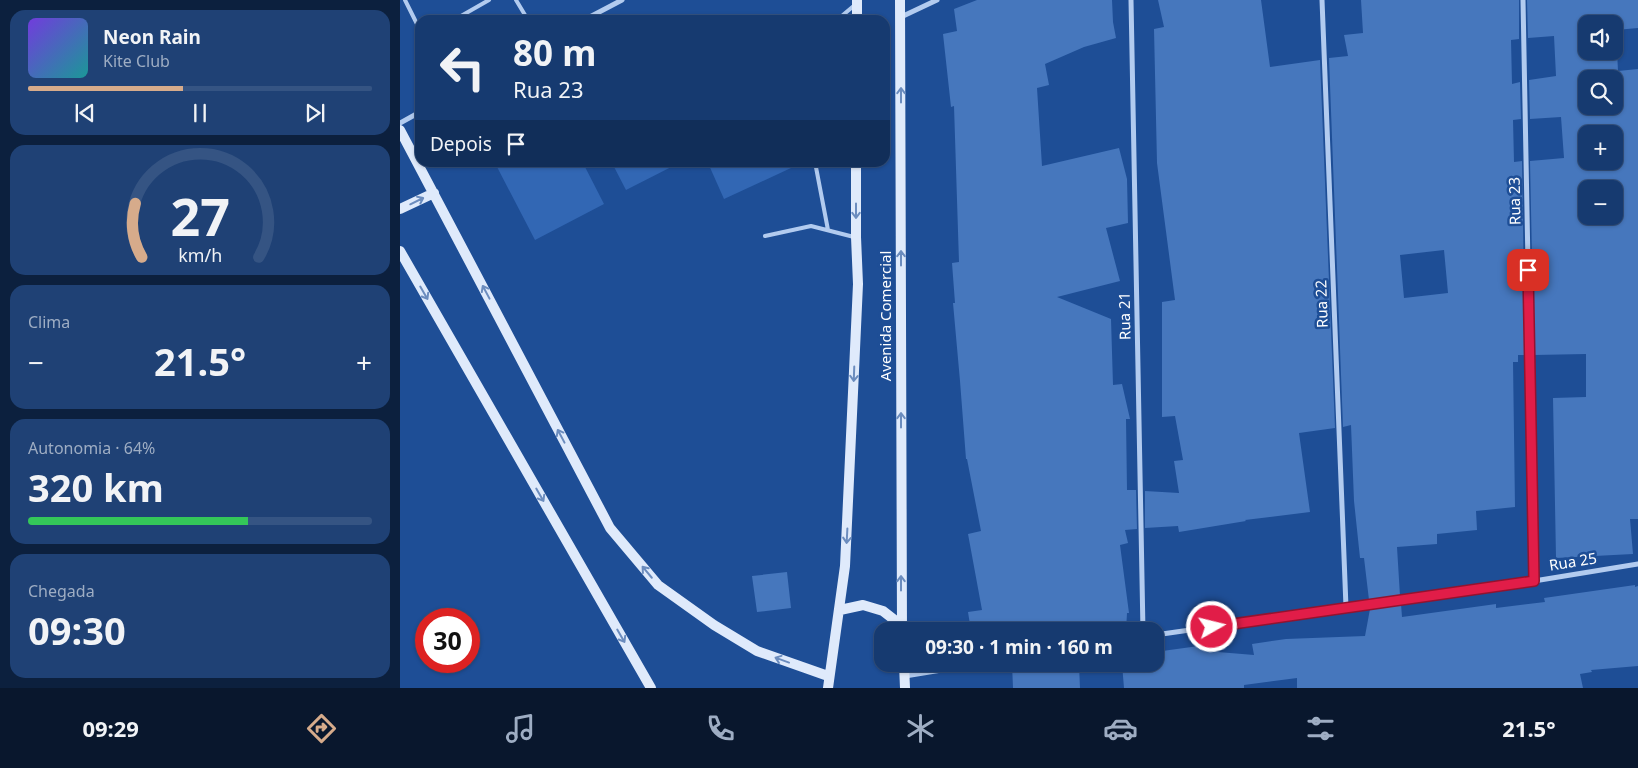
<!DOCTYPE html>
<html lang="pt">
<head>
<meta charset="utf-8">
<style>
  :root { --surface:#163a70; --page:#1f4175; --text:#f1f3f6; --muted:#9eadc3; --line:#355483; --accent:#d6ab8b }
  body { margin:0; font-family:"Noto Sans",sans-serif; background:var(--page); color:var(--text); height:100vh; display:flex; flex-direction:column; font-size:19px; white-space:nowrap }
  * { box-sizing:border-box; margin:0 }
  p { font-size:16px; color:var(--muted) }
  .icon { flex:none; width:28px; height:28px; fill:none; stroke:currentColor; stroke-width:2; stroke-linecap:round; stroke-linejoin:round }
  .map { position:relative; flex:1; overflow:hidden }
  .side { display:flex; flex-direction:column; gap:10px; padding:10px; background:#0c203e; width:400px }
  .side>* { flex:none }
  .guide { position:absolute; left:15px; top:15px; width:475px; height:152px; border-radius:15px; box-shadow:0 1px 4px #0004,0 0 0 1px var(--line); background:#163a70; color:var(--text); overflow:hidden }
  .buttons { position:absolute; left:1178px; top:15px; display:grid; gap:10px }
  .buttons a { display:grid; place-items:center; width:45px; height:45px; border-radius:10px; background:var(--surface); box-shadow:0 1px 4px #0004,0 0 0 1px var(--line); font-size:25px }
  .speed { position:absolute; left:15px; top:608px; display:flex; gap:10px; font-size:25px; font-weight:700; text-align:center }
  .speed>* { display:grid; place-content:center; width:65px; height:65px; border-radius:50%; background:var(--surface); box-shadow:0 1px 4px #0004,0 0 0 1px var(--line); line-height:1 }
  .speed .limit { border:8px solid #d22; background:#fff; color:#111 }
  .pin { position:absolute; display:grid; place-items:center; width:42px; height:42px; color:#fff; margin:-21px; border-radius:10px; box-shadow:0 2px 8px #0006 }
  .me { position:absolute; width:55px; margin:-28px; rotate:82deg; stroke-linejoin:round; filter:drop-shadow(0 0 4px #0008) }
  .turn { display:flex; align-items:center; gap:18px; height:105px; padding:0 15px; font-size:22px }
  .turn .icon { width:65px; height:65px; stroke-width:2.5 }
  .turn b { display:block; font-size:35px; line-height:42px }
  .then { display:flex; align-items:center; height:48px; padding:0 15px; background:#0003; gap:10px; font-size:19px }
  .big { font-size:38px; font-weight:700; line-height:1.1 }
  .side .card { flex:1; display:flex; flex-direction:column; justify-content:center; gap:8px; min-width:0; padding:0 18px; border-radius:15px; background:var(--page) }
  .side .dial { align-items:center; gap:0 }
  .dial svg { height:130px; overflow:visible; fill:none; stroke:var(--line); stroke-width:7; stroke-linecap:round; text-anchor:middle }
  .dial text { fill:var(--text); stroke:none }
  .song { display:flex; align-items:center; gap:15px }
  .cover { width:60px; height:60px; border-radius:8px; background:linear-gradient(135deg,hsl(260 70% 55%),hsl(180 70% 35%)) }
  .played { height:5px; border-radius:2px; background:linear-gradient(90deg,var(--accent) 45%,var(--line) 45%) }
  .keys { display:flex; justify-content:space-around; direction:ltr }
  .heat { display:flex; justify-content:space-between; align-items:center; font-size:28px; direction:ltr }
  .charge { height:8px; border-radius:4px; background:linear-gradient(90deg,#34c759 64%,var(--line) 0) }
  .trip { position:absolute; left:474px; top:622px; width:290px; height:50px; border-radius:15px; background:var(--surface); box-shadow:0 1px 4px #0004,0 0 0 1px var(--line); font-weight:700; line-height:50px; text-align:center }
  .dock { display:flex; height:80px; justify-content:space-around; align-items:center; background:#09172d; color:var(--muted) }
  .dock .icon { width:35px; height:35px }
  .dock .active { color:var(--accent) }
  .dock b { font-size:22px; color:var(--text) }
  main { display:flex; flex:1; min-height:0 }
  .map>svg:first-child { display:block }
  .green { fill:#3267b4 }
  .building { fill:#4677bd; fill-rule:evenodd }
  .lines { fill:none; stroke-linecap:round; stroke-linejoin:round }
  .lane { stroke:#b2cbef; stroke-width:4 }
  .street { stroke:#b2cbef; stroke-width:5 }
  .secondary { stroke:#dfeafb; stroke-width:10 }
  .oneway { stroke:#6b8cbe }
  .route-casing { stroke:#92132f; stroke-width:12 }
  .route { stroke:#e11d48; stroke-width:9 }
  .labels { text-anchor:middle; stroke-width:5; stroke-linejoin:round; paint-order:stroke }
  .street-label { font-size:15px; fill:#fff; stroke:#1e4e96 }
</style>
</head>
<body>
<main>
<section class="side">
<div class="card">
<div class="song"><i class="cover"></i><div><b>Neon Rain</b><p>Kite Club</p></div></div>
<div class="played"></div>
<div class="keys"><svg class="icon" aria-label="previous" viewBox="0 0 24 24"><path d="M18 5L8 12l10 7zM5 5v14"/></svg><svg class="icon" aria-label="pause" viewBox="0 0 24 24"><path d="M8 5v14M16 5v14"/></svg><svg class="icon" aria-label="next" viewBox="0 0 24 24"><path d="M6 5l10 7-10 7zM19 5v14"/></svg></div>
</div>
<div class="card dial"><svg viewBox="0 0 100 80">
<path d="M14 69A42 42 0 1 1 86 69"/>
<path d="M14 69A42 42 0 0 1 10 36" stroke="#d6ab8b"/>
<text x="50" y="56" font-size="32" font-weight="700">27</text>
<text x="50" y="72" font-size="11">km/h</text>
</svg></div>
<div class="card"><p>Clima</p>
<div class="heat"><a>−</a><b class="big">21.5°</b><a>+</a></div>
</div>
<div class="card"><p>Autonomia · 64%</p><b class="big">320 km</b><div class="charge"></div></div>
<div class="card"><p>Chegada</p><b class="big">09:30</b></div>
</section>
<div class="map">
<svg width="1238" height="688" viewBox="0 0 1238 688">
  <rect width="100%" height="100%" fill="#1e4e96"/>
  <!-- green -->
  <path class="green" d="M 95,163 L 183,163 L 204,204 L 135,240 Z
    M 212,163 L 279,163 L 226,190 Z
    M 308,163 L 389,163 L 391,168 L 324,199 Z"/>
  <!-- building -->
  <path class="building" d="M 577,0 L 712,0 L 713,22 L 716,38 L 684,47 L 645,64 L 649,85 L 637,88 L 642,166 L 719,148 L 727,179 L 728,223 L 706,228 L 720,281 L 657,297 L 711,319 L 713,385 L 722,384 L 730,419 L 726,419 L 727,490 L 736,490 L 737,529 L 725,530 L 728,543 L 720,545 L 729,613 L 727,613 L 726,631 L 571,631 L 568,612 L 582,610 L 568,534 L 581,531 L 567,459 L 566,459 L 560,381 L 553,303 L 555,303 L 552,263 L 559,262 L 554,106 L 551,107 L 543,34 L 557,31 L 554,9 Z
    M 758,0 L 861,0 L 870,67 L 920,60 L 935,428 L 899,433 L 910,512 L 845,520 L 846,521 L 779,532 L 778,526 L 745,528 L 745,491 L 779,493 L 774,461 L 783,460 L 775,416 L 762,417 L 762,302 L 775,300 L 757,163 L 754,29 L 764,27 Z
    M 961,0 L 1119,0 L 1119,39 L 1111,40 L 1112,84 L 1120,82 L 1121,119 L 1113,120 L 1114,162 L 1122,161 L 1125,355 L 1118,355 L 1118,362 L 1113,362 L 1115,507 L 1076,511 L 1077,530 L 1037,534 L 1037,544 L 997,547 L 1000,596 L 969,600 L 964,558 L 960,558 L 954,501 L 951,425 L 943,427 L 929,58 L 948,56 L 944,35 L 963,33 ZM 1044,250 L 1048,293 L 1004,298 L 1000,255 Z
    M 1127,0 L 1238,0 L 1238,28 L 1216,30 L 1218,71 L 1238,69 L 1238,519 L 1230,519 L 1233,554 L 1156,558 L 1153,398 L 1186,397 L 1186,354 L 1134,355 L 1130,161 L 1164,158 L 1161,117 L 1130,119 L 1129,80 L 1156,76 L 1154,36 L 1128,38 ZM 1186,24 L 1214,24 L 1214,51 L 1186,51 ZM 1186,79 L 1214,79 L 1214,106 L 1186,106 ZM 1186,134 L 1214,134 L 1214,161 L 1186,161 ZM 1186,189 L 1214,189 L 1214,216 L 1186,216 Z
    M 387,572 L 391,608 L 357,612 L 352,576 Z
    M 1235,585 L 1235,587 L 1238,586 L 1238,666 L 1191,670 L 1192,672 L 1180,674 L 1183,688 L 897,688 L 897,678 L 844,685 L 844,688 L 724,688 L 722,664 L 755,664 L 755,652 L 806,645 L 806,651 L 854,655 L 852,644 L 886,639 L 965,636 L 970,609 L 1001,604 L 1002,617 L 1096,604 L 1096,608 L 1145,602 L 1144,598 Z
    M 612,664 L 679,664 L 680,688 L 613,688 Z"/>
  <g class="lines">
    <!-- lane -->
    <path class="lane" d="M 5,0 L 20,30
      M 116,0 L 128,20
      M 54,20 L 89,0
      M 437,20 L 456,4
      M 415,162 L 428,230
      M 365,236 L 411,226 L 454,237"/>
    <!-- street -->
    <path class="street" d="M 731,0 L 743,631
      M 922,0 L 946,607
      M 1123,0 L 1134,581
      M 501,17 L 537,0
      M 184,20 L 222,0
      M 0,123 L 20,112
      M 755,635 L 1134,581 L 1238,564
      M 505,676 L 578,664"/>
    <!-- secondary -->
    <path class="secondary" d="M 500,0 L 502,631
      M 457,20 L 457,0
      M 0,130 L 210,528 L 258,585 L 314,625 L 357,651 L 428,676
      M 0,209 L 34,193
      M 0,251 L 251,688
      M 440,610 L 463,605 L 483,611 L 501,625
      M 504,664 L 505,688
      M 428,688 L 445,566 L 458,284 L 456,237 L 456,162"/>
  </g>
  <!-- one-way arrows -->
  <defs><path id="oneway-shaft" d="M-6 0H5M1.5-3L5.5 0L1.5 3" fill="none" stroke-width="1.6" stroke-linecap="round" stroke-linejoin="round" transform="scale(1.25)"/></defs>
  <g class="oneway">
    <use href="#oneway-shaft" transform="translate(501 95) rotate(-90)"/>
    <use href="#oneway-shaft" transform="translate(17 201) rotate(-26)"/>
    <use href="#oneway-shaft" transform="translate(456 211) rotate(90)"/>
    <use href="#oneway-shaft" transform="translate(501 258) rotate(-90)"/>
    <use href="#oneway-shaft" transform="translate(86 292) rotate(-118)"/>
    <use href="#oneway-shaft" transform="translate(24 293) rotate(60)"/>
    <use href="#oneway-shaft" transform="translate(454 374) rotate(92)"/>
    <use href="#oneway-shaft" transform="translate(501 420) rotate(-90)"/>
    <use href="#oneway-shaft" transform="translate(161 436) rotate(-118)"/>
    <use href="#oneway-shaft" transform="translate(140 495) rotate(60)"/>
    <use href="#oneway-shaft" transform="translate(447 536) rotate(93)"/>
    <use href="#oneway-shaft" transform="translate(247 572) rotate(-130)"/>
    <use href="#oneway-shaft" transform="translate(501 583) rotate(-90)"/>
    <use href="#oneway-shaft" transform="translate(221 636) rotate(60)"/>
    <use href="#oneway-shaft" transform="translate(382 660) rotate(-160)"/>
  </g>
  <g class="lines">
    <defs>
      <path id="route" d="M 812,627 L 1134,581 L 1128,270"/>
    </defs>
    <!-- route casing -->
    <use href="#route" class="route-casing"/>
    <!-- route -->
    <use href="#route" class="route"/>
  </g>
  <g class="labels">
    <!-- street labels -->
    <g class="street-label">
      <text transform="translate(1115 201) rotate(-91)" y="5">Rua 23</text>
      <text transform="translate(922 304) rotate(-92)" y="5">Rua 22</text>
      <text transform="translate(486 316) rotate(-90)" y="5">Avenida Comercial</text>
      <text transform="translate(725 316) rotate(-91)" y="5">Rua 21</text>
      <text transform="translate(1173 562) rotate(-9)" y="5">Rua 25</text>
    </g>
  </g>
</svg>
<div class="buttons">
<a><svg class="icon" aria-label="sound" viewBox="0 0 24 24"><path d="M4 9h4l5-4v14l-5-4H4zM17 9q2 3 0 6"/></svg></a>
<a><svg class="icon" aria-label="search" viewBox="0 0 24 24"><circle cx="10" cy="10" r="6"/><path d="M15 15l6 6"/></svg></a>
<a>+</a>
<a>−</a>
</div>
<div class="speed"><div class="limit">30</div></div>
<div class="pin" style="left:1128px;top:270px;background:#d93025"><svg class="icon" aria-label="arrive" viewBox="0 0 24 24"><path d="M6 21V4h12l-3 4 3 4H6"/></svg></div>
<svg class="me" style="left:812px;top:627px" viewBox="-20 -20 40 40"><circle r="17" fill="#e11d48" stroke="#fff" stroke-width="3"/><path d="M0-11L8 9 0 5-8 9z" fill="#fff"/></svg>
<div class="trip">09:30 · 1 min · 160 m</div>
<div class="guide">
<div class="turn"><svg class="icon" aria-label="left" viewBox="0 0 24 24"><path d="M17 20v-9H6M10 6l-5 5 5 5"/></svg><div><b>80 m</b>Rua 23</div></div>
<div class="then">Depois<svg class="icon" aria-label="arrive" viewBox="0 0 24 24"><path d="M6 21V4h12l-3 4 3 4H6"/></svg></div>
</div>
</div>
</main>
<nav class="dock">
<b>09:29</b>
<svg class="icon active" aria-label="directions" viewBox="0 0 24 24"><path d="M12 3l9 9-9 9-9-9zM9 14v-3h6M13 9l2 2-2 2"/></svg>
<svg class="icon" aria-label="music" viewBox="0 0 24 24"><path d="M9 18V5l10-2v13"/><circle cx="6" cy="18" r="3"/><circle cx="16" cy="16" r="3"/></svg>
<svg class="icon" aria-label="phone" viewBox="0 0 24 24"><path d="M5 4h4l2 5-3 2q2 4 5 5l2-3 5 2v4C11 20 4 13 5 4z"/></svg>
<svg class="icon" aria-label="climate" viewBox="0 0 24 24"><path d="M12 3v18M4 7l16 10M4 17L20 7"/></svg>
<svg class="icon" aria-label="car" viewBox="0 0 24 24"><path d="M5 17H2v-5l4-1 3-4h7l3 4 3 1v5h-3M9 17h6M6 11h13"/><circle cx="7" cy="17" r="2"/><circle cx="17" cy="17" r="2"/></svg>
<svg class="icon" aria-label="filters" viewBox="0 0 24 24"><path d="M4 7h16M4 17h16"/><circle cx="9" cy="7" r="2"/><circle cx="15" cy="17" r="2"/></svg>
<b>21.5°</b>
</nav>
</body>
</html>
